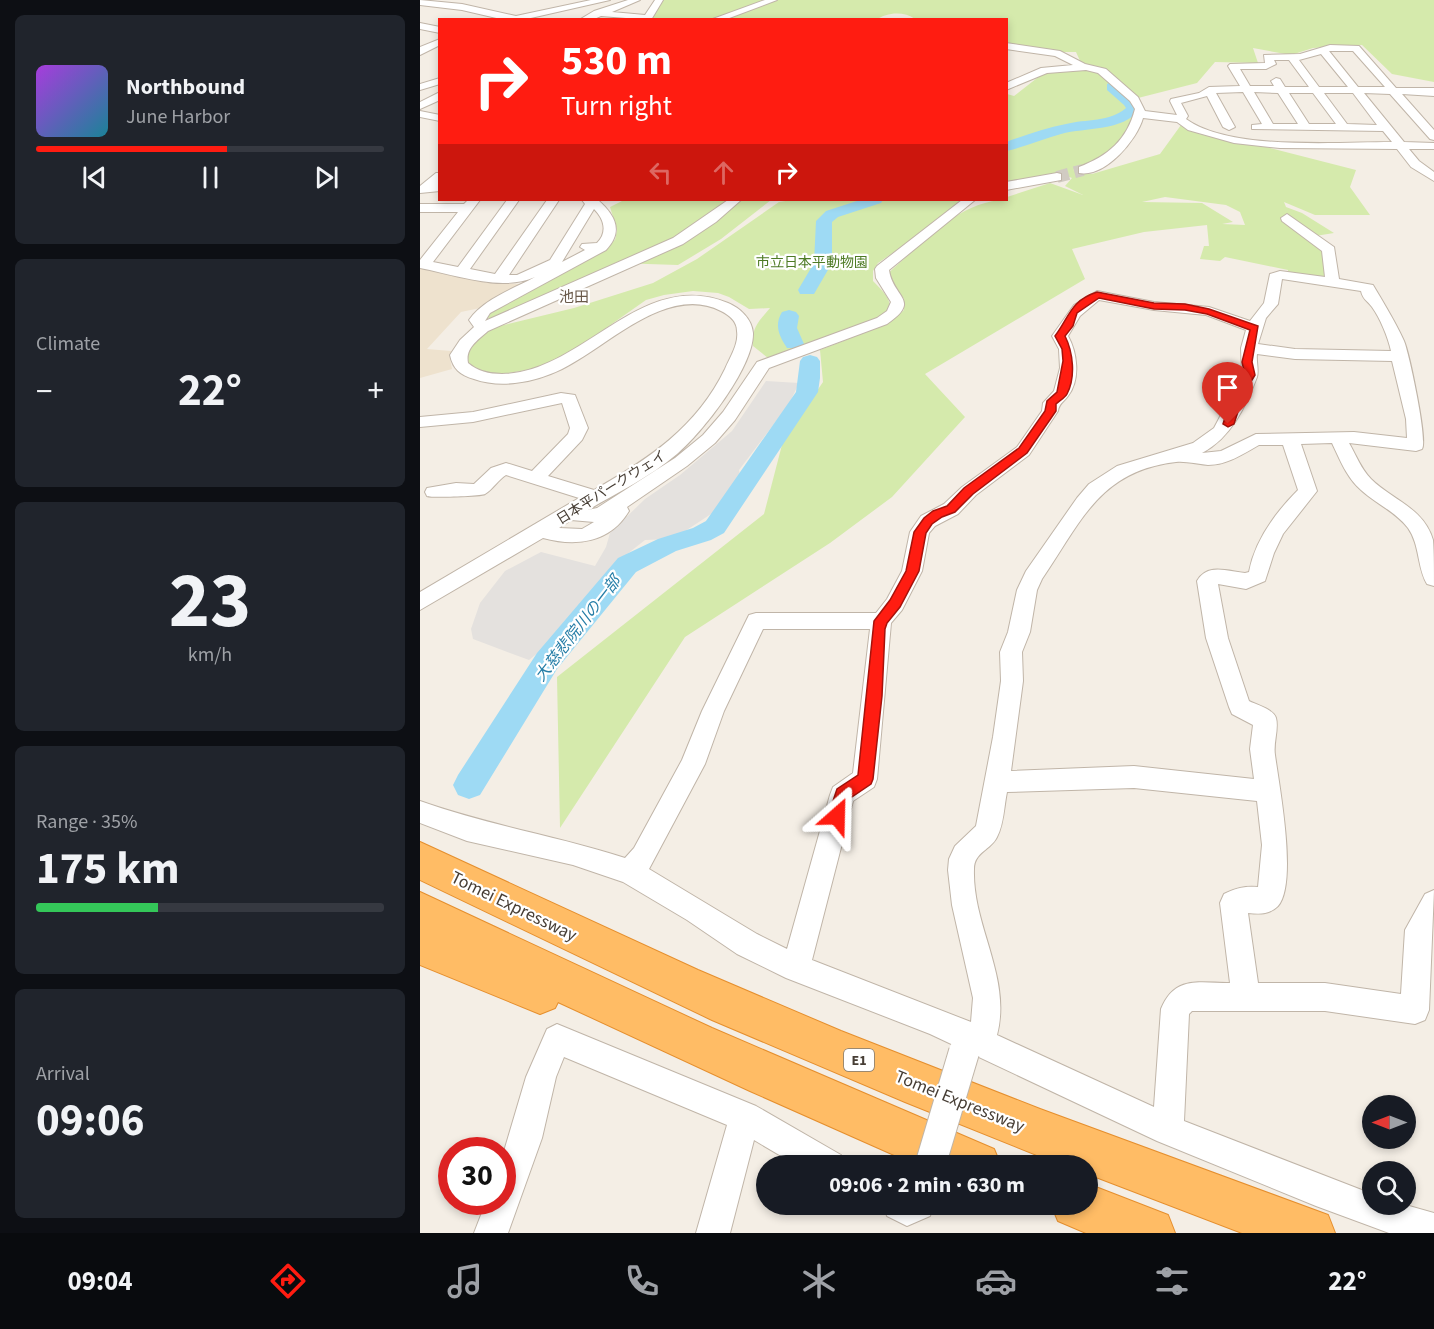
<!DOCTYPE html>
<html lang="en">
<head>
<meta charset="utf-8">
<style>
  :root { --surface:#171b24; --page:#20242c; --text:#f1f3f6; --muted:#9ea1a6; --line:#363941; --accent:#ff1c11 }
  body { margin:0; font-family:"Source Sans 3","Noto Sans JP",sans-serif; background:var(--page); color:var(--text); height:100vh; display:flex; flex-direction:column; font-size:22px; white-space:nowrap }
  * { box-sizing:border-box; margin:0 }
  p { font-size:20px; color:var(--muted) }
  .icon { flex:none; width:33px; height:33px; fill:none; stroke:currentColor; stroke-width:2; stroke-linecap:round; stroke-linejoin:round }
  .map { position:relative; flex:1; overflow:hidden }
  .drawer { display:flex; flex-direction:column; gap:15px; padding:15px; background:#0d0f14; width:420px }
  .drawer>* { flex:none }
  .banner { position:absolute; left:18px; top:18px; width:570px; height:183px; border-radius:0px; box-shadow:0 3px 9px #0003; background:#ff1c11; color:#fff; overflow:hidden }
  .needle { width:39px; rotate:270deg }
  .tools { position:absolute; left:942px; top:1095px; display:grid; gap:12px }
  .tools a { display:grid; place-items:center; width:54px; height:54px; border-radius:50%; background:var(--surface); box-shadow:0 3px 9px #0003; font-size:30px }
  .speed { position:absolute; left:18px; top:1137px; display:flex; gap:12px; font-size:30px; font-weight:700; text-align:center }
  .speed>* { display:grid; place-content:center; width:78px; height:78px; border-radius:50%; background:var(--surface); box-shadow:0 3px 9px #0003; line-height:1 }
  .speed .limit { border:9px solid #d22; background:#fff; color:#111 }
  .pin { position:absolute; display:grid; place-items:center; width:51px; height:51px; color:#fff; margin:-62px -26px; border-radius:50% 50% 50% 0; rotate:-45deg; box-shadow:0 0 6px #0007 }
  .pin .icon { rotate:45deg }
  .me { position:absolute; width:66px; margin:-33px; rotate:25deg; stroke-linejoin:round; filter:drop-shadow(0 0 4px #0008) }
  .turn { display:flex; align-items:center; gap:21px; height:126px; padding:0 24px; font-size:27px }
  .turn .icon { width:78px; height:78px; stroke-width:2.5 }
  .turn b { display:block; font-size:42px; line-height:51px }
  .lanes { display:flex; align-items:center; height:57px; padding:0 24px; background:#0003; justify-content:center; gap:30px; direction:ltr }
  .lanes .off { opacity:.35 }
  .big { font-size:45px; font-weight:700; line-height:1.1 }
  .drawer .tile { flex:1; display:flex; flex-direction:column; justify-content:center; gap:9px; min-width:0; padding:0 21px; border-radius:9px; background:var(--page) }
  .drawer .dial { align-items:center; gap:0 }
  .dial b { font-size:78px; line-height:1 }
  .song { display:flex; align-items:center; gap:18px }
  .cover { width:72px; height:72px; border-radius:9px; background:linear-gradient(135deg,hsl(280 70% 55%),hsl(190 70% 35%)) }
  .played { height:6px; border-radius:3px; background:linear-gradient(90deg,var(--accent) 55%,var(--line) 55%) }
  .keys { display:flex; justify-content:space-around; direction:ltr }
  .heat { display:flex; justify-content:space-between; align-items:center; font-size:33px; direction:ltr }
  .charge { height:9px; border-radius:4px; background:linear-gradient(90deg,#34c759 35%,var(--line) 0) }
  .trip { position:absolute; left:336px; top:1155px; width:342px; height:60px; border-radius:30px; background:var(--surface); box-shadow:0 3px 9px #0003; font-weight:700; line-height:60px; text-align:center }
  .menu { display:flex; height:96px; justify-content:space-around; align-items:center; background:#090b0e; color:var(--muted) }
  .menu .icon { width:42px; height:42px }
  .menu .active { color:var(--accent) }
  .menu b { font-size:27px; color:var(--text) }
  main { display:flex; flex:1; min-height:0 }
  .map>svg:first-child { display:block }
  .education { fill:#eee2ce }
  .green { fill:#d5eaac; fill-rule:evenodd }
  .parking { fill:#e4e1de }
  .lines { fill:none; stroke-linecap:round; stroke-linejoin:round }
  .river { fill:#9edaf4; fill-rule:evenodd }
  .minor-tunnel { stroke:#d1cbc2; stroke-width:12; stroke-dasharray:12 6; stroke-linecap:butt }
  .minor-casing { stroke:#c0b5a8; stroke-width:2 }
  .highway-casing { stroke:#e58f2e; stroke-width:2 }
  .minor { fill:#fff; fill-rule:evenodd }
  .highway { fill:#ffbc65; fill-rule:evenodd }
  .minor-bridge-casing { stroke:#c0b5a8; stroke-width:32; stroke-linecap:butt }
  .minor-bridge { stroke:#fff; stroke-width:30 }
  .route { fill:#ff1c11; stroke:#a6120b; stroke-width:1.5 }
  .labels { text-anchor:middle; stroke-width:4.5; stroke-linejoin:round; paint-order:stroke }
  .far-park-label { font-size:14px; fill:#4e7b25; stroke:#fff }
  .far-street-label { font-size:14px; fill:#473e35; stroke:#fff }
  .shield { fill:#fff; stroke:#7e7872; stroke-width:1.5 }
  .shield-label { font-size:14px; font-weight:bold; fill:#473e35 }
  .far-quarter-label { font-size:15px; fill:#6a5a4b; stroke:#fff }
  .water-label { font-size:16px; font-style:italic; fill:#267ea7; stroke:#fff }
  .near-street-label { font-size:18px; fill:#473e35; stroke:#fff }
</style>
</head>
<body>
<main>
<section class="drawer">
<div class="tile">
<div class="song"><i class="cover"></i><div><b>Northbound</b><p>June Harbor</p></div></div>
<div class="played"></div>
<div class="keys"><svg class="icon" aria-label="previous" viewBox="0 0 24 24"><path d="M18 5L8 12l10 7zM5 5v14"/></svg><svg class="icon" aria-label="pause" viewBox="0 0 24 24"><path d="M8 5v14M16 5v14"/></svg><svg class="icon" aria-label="next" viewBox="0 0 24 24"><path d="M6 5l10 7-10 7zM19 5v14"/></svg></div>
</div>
<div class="tile"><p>Climate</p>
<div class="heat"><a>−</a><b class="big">22°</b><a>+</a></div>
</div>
<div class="tile dial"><b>23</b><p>km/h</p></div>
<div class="tile"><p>Range · 35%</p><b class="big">175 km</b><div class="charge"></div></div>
<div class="tile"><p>Arrival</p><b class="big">09:06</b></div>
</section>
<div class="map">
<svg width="1014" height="1233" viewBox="0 0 1014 1233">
  <rect width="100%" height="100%" fill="#f4eee5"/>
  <!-- education -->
  <path class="education" d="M 0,268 L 69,282 L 100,284 L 60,308 L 41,312 L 7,349 L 31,351 L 30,358 L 32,369 L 0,378 Z"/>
  <!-- green -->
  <path class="green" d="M 240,0 L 1014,0 L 1014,82 L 972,74 L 942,45 L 893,48 L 871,55 L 833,48 L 838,63 L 795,62 L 777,83 L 718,98 L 685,69 L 661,63 L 656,52 L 615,52 L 587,42 L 586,20 L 495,19 C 484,11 467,12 456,20 L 231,20 Z
    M 659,67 L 681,72 L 716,107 C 707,144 685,158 653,170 L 672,174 L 740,154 L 761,125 L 936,170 L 930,187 L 950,215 L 895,215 L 864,202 L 866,207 L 882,213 L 914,233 L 889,237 L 902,248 L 907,276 L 898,278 L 868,274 L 868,270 L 805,257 L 800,261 L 780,259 L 784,246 L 789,246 L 787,225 L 724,232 L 652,249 L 665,279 L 505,374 L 545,417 L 472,497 L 410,543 L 265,637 L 140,828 L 137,677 L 344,514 L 363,441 L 403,382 L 400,350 L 467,324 L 484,310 L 484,299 L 466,275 C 500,246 538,200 586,200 L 587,197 L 630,183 L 663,195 L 645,186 L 652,178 L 638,173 L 587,184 L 587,94 L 594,96 L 626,71 ZM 745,197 L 806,205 L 820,212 L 825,225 L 802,224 L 813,222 L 782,203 L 722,202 Z
    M 204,200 L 351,200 L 301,239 L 258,265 L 197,263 L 74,318 L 67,318 L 70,310 L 195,240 L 197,230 L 190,207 Z
    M 372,200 L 543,200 L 506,230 L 458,263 L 453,271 L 453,281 C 463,292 475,300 467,315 L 348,358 L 333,346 C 331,328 339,321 350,308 L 329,309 L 309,297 L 298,293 L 273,291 L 244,295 L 226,300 L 152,352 L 120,368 L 69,376 L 46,365 L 49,348 L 57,338 L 76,327 L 154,308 L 233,283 L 277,259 L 359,202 Z"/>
  <!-- parking -->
  <path class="parking" d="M 346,381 L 379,383 L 369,404 L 319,470 L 323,493 L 253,539 L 225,540 L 197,562 L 176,606 L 109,660 L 53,639 L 51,629 L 60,603 L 85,571 L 121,552 L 175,566 L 186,547 L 190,533 L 225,499 L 260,475 L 312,431 Z"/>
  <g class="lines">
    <!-- river -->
    <path class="river" d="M 694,80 L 699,81 C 703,92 714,97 720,109 C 702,132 666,127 641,134 C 622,139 605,147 586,151 L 586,142 C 606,135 626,128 646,124 C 666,119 690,122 706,108 L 704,105 L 687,90 L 687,84 Z
      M 440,200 L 463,200 L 461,203 L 418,217 L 412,222 L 412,263 L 394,294 L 380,294 L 378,290 L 394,263 L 396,221 L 406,211 Z
      M 369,310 L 376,312 L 379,316 L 377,328 L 384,344 L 381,348 L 367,348 C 359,336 354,325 362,312 Z
      M 390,355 L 397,357 L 400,361 L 400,378 L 398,392 L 304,533 L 291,540 L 256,551 L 216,572 L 137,669 L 60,795 L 49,799 L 38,795 L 33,785 L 38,775 L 117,653 L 198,558 L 238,539 L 273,528 L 286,521 L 376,392 L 380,361 L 383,357 Z"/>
    <!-- minor-tunnel -->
    <path class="minor-tunnel" d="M 637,177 L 663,170"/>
    <defs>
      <path id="minor" d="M 0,0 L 42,4 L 96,16 L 171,0 L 190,0 L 102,20 L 85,20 L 42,10 L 0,5 Z
        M 208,0 L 220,0 L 192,12 L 225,15 L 235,0 L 243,0 L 231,20 L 181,16 L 172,20 L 159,20 L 174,11 Z
        M 345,0 L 357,0 L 304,20 L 290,20 Z
        M 0,23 L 20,27 L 20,33 L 0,29 Z
        M 20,39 L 20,45 L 0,55 L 0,47 Z
        M 586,43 L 640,51 L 665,64 L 686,69 L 718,97 L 725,111 L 757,115 L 750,101 L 751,99 L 779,93 L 789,87 L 820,86 L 808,66 L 810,64 L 845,63 L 844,55 L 880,54 L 910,45 L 939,46 L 976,88 L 1014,88 L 1014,96 L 982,94 L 1014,130 L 1014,140 L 1010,139 L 970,94 L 944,93 L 984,142 L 1014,143 L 1014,149 L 989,149 L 999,161 L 1014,172 L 1014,181 L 991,167 L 977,149 L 860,148 L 814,143 L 768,130 L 757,122 L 723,118 C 717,140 685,178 659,173 L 659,167 C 688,156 707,140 715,109 L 710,101 L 678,73 L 666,70 L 627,73 L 586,90 L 586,83 L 621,68 L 653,65 L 635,56 L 586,49 ZM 909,51 L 933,51 L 965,87 L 938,87 ZM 901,54 L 928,87 L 899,87 L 879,60 ZM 854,60 L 869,60 L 889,87 L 865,87 L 860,79 L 856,78 L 851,81 L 854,86 L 830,86 L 820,69 L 846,69 L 856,64 ZM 823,92 L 842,124 L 832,125 L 832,129 L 963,131 L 972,142 C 918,142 810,151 766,119 L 768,116 L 761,103 L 787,96 L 803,127 L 809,130 L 815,127 L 796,93 ZM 834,92 L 858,93 L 878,124 L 853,124 ZM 869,93 L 893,93 L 916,124 L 889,124 ZM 904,93 L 933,93 L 957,125 L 927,124 Z
        M 20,78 L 20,84 L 0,90 L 0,84 Z
        M 20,92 L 20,100 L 0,109 L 0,102 Z
        M 0,111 L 20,115 L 20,121 L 0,117 Z
        M 16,173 L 20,173 L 20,191 L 0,193 L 0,186 Z
        M 637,173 L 641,174 L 641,180 L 586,190 L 586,182 Z
        M 48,200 L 60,200 L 13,262 L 38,267 L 87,200 L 99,200 L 50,269 L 75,274 L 127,200 L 139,200 L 89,275 L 97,275 L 130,260 L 165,204 L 162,200 L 178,200 C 195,215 204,231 186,250 L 70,313 L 65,321 L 253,238 L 308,200 L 321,200 L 296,222 L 263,244 L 68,331 C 58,340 45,348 48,363 C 57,371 69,374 82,374 C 163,373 221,267 308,303 C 320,308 332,319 333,333 C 334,367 282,433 257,454 C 230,477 198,492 168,510 L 177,508 L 255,458 L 283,435 L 303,412 L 337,362 L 457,318 L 467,311 L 471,302 L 456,278 L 455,269 L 457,266 L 542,200 L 555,200 L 469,270 C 473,298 502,300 467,324 L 349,368 L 315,420 L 295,443 L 267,466 L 207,507 L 209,511 C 190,543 156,547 123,538 L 0,610 L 0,592 L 159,498 L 86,475 C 78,480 73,489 65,494 C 61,496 12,498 7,496 L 5,492 L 7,488 L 36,483 L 54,484 L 71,468 L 86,463 L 112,471 L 148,434 L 150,428 L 142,403 L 53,422 L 0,427 L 0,417 L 53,412 L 141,393 L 155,395 L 168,428 L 162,440 L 128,476 L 174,490 C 229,459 277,427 305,369 C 310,357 319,344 317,331 C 317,321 309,315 301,311 C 247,283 186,348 142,369 C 115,382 82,389 54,379 C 40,375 33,369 30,355 L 40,340 L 54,327 L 49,320 C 64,299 93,289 115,277 C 81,292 36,275 0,268 L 0,260 L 38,212 L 0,212 L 0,204 L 44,204 ZM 174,209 C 184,219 188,232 177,243 L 162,244 L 160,247 L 165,250 L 142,262 ZM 151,520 L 174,522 L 162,529 L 139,528 Z
        M 867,214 L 914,247 L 919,279 L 953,285 C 963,302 975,321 984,341 C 989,353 1008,441 1002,449 L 996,451 L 929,443 C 936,455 941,469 951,479 C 972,500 1004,508 1013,540 C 1014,553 1014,572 1014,586 L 1007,584 C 997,567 1000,545 988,528 C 975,511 956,504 941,490 C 927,478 920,460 912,443 L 881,444 L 897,491 L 863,534 L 854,553 L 845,581 L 826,589 L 798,584 L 808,638 L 829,701 C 837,705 853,709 856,718 C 859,729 853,743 855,755 C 859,785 878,883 858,906 C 849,915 839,914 828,913 L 838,983 L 905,983 L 981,994 L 985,930 L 1005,894 L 1014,890 L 1009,1010 L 1005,1020 L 995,1024 L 905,1011 L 772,1011 L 769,1014 L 764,1121 L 952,1194 L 952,1204 L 982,1204 L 1014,1213 L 1014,1233 L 969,1233 L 896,1206 L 737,1141 L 510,1034 L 366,978 L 317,954 L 267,920 L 203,882 L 153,865 L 47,841 L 0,823 L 0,801 C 67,825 137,836 205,858 L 214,848 L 262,760 L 282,711 L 329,615 L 336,613 L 456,613 L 467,599 L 482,571 L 490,532 L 501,516 L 524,504 L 542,487 L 597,447 L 622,411 L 623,403 L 634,391 L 640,368 L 639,349 L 632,336 L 654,305 L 677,291 L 734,302 L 789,307 L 830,321 L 844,303 L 850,274 L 860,271 L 905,277 L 902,251 L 862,221 L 861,218 ZM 862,279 L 941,291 C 943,300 947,300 952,307 C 960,318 968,337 971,351 L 875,349 L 838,344 L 846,318 L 858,304 ZM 679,300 L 734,310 L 786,315 L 826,330 L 821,348 L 822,375 L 794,428 L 773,443 L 697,466 L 669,484 L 657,498 L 606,571 L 597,590 L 588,632 L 580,652 L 581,681 L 573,737 L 556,826 L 535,846 L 529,859 L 528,870 L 532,905 L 553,998 L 551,1022 L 392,960 L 433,801 L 454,787 L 457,779 L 471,623 L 482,610 L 502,571 L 509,533 L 515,526 L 538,514 L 556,495 L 609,455 L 638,411 C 639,403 644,402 648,396 C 661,379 657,352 648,336 L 660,316 ZM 837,354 L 875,359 L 972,361 L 986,419 L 987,438 L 934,432 L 836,434 L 801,451 L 782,453 C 811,438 826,406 837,377 C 839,371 836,361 837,354 ZM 839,445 L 863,445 L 878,490 C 856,512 835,540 829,572 L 825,573 C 807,571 787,563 777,581 L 786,638 L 809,707 L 812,714 L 833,725 L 830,749 L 834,779 L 714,766 L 591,771 L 603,681 L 602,652 L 610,632 L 617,590 L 622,579 C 661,522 679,471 756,462 C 766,461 777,464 788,465 C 807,465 823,454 839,445 ZM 343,629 L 450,629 L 433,773 L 413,787 L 410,795 L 367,949 L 337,934 L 229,869 L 285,764 L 304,711 ZM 714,788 L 837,801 L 842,845 L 838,887 C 824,886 816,888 804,894 L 800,903 L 810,983 C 779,983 755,975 741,1009 L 734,1107 L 577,1035 C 592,977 552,926 554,869 C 554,852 571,850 577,837 C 584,824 584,806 587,792 Z
        M 137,1024 L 336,1106 L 421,1155 L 426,1166 L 378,1166 L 334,1140 L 310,1233 L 276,1233 L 307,1125 L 144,1057 L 136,1077 L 122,1138 L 88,1233 L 54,1233 L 66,1202 L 82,1202 L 82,1158 L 106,1077 L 127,1029 Z
        M 463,1204 L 514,1204 L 510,1216 L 487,1226 L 467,1216 Z"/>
      <path id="highway" d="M 0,842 L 278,970 L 421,1031 L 620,1109 L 908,1215 L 915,1233 L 822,1233 L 668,1174 L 668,1166 L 644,1166 L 485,1102 L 292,1020 L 0,880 Z
        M 0,892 L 292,1028 L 574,1149 L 581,1166 L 499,1166 L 330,1091 L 138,1002 L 135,1008 L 120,1014 L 0,965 Z
        M 668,1184 L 748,1215 L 755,1233 L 666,1233 L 638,1221 L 631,1204 L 668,1204 Z"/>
    </defs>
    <!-- minor casing -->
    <use href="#minor" class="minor-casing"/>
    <!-- highway casing -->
    <use href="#highway" class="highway-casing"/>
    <!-- minor -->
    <use href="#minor" class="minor"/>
    <!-- highway -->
    <use href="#highway" class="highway"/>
    <defs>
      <path id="minor-bridge" d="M 510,1166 L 544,1052"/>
    </defs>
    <!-- minor-bridge casing -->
    <use href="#minor-bridge" class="minor-bridge-casing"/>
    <!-- minor-bridge -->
    <use href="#minor-bridge" class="minor-bridge"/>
  </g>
  <!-- route -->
  <path class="route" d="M 677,292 L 734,303 L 765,304 L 789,309 L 838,326 L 832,362 L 835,375 L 824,393 L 814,424 L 808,427 L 803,424 L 813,393 L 825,375 L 822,362 L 830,330 L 787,314 L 765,310 L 734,309 L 679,298 L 657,313 L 653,326 L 645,336 C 653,352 656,377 647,394 C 645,398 639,401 636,404 L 636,411 L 607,453 L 553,494 L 535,512 L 522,517 L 512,524 L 506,533 L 499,571 L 480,607 L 467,623 L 465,629 L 462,696 L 453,779 L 451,784 L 429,799 L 422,821 L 417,824 L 411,821 L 408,816 L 417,789 L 438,775 L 454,621 L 470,600 L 486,571 L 494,532 L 504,518 L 513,511 L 527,506 L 544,488 L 599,448 L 625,411 L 627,401 L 637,392 L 643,361 L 642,349 L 635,336 C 650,316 650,301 677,292 Z"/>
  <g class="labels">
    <!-- far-park labels -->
    <g class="far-park-label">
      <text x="392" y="267">市立日本平動物園</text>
    </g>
    <!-- far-street labels -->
    <g class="far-street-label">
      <text transform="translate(191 487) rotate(-32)" y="5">日本平パークウェイ</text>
    </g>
    <!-- shield labels -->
    <rect class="shield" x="424" y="1049" width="30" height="22" rx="4.5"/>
    <g class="shield-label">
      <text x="439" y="1065">E1</text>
    </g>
    <!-- far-quarter labels -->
    <g class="far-quarter-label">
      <text x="154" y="302">池田</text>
    </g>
    <!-- water labels -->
    <g class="water-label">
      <text transform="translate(157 628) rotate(-52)" y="6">大慈悲院川の一部</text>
    </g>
    <!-- near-street labels -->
    <g class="near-street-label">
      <text transform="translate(94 906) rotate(26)" y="6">Tomei Expressway</text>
      <text transform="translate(540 1101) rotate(22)" y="6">Tomei Expressway</text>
    </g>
  </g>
</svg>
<div class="tools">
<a><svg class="needle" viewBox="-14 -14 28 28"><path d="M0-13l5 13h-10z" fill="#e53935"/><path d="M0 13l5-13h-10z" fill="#9ea1a6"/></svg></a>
<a><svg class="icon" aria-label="search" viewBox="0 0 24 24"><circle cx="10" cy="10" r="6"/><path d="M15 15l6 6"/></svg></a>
</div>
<div class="speed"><div class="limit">30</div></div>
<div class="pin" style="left:808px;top:424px;background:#d93025"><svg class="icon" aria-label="arrive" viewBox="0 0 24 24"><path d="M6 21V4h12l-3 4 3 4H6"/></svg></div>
<svg class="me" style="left:417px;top:816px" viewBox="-20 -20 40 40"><path d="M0-17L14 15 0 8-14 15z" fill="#ff1c11" stroke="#fff" stroke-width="4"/></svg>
<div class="trip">09:06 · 2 min · 630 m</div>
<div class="banner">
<div class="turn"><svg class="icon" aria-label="right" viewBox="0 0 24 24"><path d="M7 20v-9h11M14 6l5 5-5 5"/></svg><div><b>530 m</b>Turn right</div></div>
<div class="lanes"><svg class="icon off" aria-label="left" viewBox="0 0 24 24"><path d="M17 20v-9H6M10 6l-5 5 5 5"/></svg><svg class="icon off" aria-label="ahead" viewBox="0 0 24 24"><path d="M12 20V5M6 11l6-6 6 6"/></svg><svg class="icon" aria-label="right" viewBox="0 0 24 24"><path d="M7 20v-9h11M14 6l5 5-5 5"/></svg></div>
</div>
</div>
</main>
<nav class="menu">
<b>09:04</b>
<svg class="icon active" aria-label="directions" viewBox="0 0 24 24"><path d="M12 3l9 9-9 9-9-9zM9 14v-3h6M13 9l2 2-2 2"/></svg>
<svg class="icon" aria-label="music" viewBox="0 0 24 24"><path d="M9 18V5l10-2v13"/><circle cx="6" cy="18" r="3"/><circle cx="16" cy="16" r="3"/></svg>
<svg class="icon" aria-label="phone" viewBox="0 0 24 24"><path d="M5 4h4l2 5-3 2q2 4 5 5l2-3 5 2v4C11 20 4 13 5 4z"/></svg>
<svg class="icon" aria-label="climate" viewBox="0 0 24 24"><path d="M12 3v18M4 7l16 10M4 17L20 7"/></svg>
<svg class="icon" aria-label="car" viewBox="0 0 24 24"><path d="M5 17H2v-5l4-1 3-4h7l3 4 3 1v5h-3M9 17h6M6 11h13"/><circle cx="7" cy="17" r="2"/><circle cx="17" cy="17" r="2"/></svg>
<svg class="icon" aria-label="filters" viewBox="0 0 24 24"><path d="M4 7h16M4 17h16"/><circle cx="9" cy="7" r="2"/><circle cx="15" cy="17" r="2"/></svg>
<b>22°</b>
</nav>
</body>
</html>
